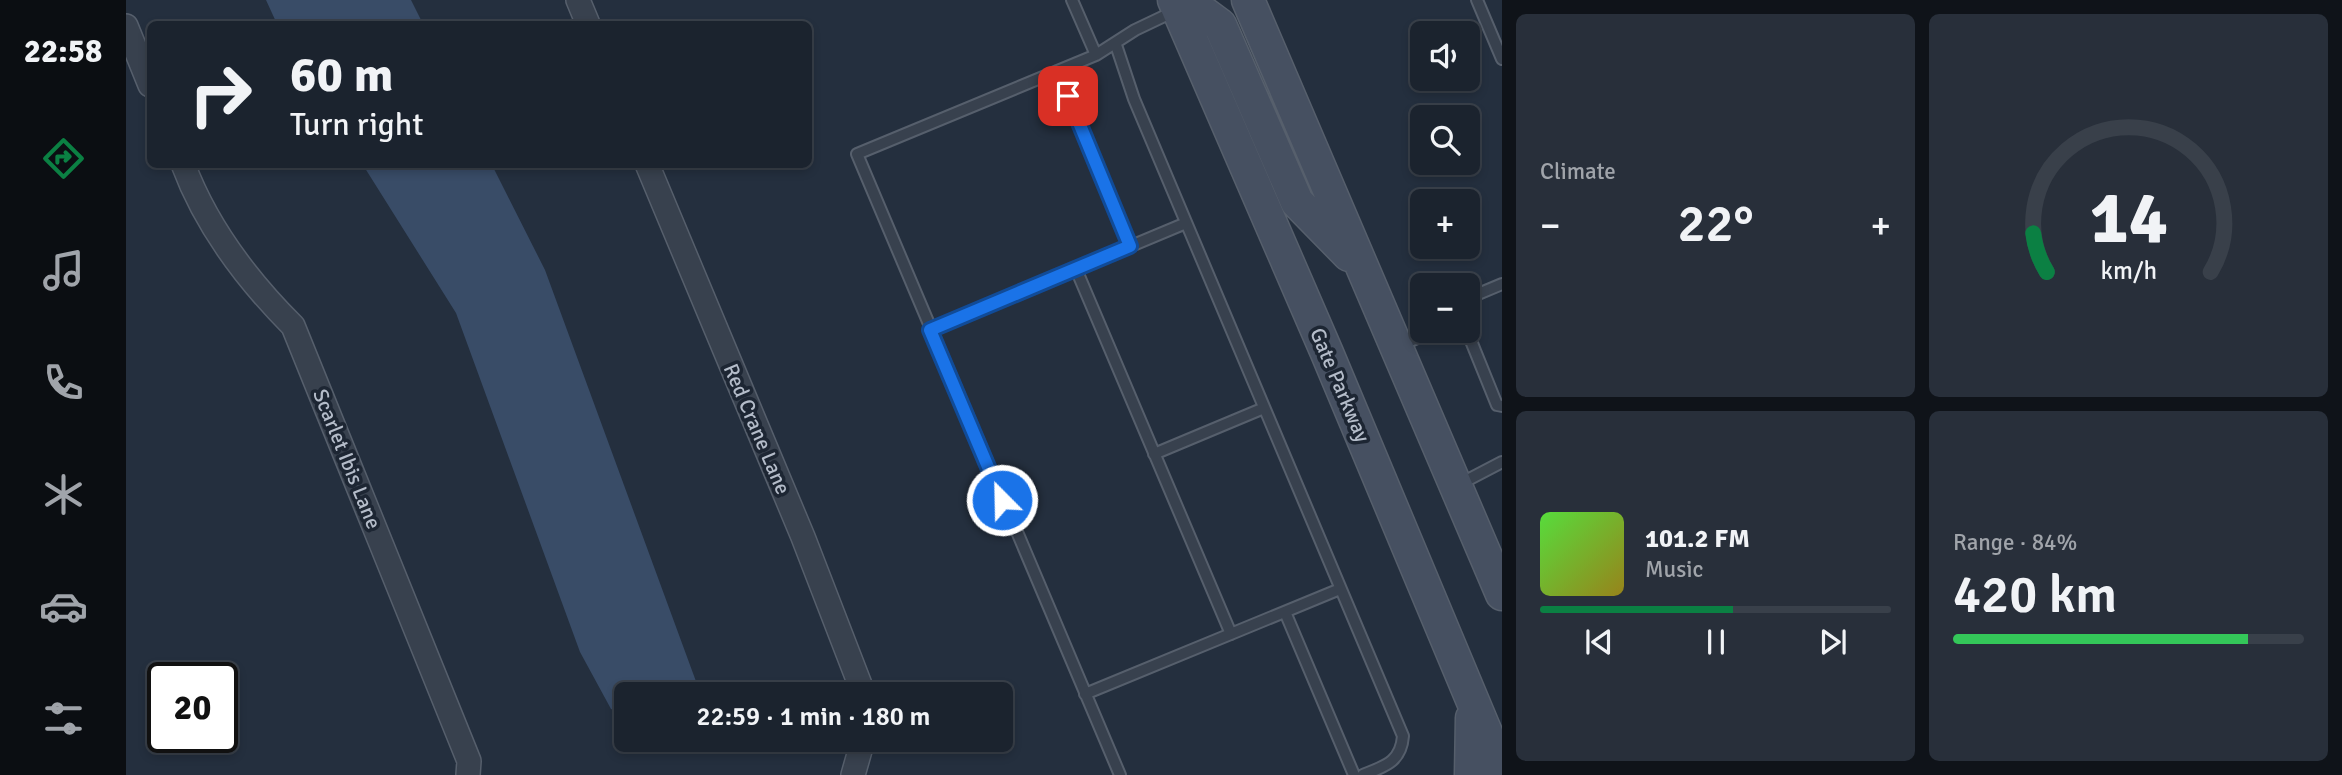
<!DOCTYPE html>
<html lang="en">
<head>
<meta charset="utf-8">
<style>
  :root { --surface:#1b232e; --page:#282f3a; --text:#f1f3f6; --muted:#a0a4aa; --line:#39404a; --accent:#0b8043 }
  body { margin:0; font-family:Signika,sans-serif; background:var(--page); color:var(--text); height:100vh; display:flex; flex-direction:column; font-size:26px; white-space:nowrap }
  * { box-sizing:border-box; margin:0 }
  p { font-size:23px; color:var(--muted) }
  .icon { flex:none; width:38px; height:38px; fill:none; stroke:currentColor; stroke-width:2; stroke-linecap:round; stroke-linejoin:round }
  .map { position:relative; flex:1; overflow:hidden }
  .details { display:flex; flex-direction:column; gap:14px; padding:14px; background:#0f1319; width:840px }
  .details>* { flex:none }
  .banner { position:absolute; left:21px; top:21px; width:665px; height:147px; border-radius:10px; box-shadow:0 4px 10px #0003,0 0 0 2px var(--line); background:#1b232e; color:var(--text); overflow:hidden }
  .buttons { position:absolute; left:1284px; top:21px; display:grid; gap:14px }
  .buttons a { display:grid; place-items:center; width:70px; height:70px; border-radius:10px; background:var(--surface); box-shadow:0 4px 10px #0003,0 0 0 2px var(--line); font-size:35px }
  .speed { position:absolute; left:21px; top:662px; display:flex; gap:14px; font-size:35px; font-weight:700; text-align:center }
  .speed>* { display:grid; place-content:center; width:91px; height:91px; border-radius:50%; background:var(--surface); box-shadow:0 4px 10px #0003,0 0 0 2px var(--line); line-height:1 }
  .speed .limit { border:4px solid #111; border-radius:10px; background:#fff; color:#111 }
  .pin { position:absolute; display:grid; place-items:center; width:60px; height:60px; color:#fff; margin:-30px; border-radius:14px; box-shadow:0 4px 10px #0006 }
  .me { position:absolute; width:77px; margin:-38px; rotate:337deg; stroke-linejoin:round; filter:drop-shadow(0 0 5px #0008) }
  .turn { display:flex; align-items:center; gap:24px; height:147px; padding:0 28px; font-size:32px }
  .turn .icon { width:91px; height:91px; stroke-width:2.5 }
  .turn b { display:block; font-size:49px; line-height:60px }
  .big { font-size:52px; font-weight:600; line-height:1.1 }
  .details .widget { flex:1; display:flex; flex-direction:column; justify-content:center; gap:10px; min-width:0; padding:0 24px; border-radius:10px; background:var(--page) }
  .details .dial { align-items:center; gap:0 }
  .dial svg { height:182px; overflow:visible; fill:none; stroke:var(--line); stroke-width:7; stroke-linecap:round; text-anchor:middle }
  .dial text { fill:var(--text); stroke:none }
  .song { display:flex; align-items:center; gap:21px }
  .cover { width:84px; height:84px; border-radius:10px; background:linear-gradient(135deg,hsl(110 70% 55%),hsl(50 70% 35%)) }
  .played { height:7px; border-radius:4px; background:linear-gradient(90deg,var(--accent) 55%,var(--line) 55%) }
  .keys { display:flex; justify-content:space-around; direction:ltr }
  .heat { display:flex; justify-content:space-between; align-items:center; font-size:38px; direction:ltr }
  .charge { height:10px; border-radius:5px; background:linear-gradient(90deg,#34c759 84%,var(--line) 0) }
  .details .tiles { flex:1; display:grid; gap:14px; grid-template-columns:repeat(2,1fr) }
  .trip { position:absolute; left:488px; top:682px; width:399px; height:70px; border-radius:10px; background:var(--surface); box-shadow:0 4px 10px #0003,0 0 0 2px var(--line); font-weight:600; line-height:70px; text-align:center }
  main { display:flex; flex:1; min-height:0 }
  .menu { display:flex; flex-direction:column; width:126px; justify-content:space-around; align-items:center; background:#0b0e12; color:var(--muted) }
  .menu .icon { width:49px; height:49px }
  .menu .on { color:var(--accent) }
  .menu b { font-size:32px; color:var(--text) }
  .map>svg:first-child { display:block }
  .water { fill:#394c67 }
  .lines { fill:none; stroke-linecap:round; stroke-linejoin:round }
  .service-casing { stroke:#565f6c; stroke-width:14 }
  .minor-casing { stroke:#565f6c; stroke-width:26 }
  .secondary-casing { stroke:#565f6c; stroke-width:35 }
  .service { stroke:#38414e; stroke-width:10 }
  .minor { stroke:#38414e; stroke-width:23 }
  .secondary { stroke:#465061; stroke-width:32 }
  .route-casing { stroke:#114b97; stroke-width:18 }
  .route { stroke:#1a73e8; stroke-width:12 }
  .labels { text-anchor:middle; stroke-width:7; stroke-linejoin:round; paint-order:stroke }
  .street-label { font-size:21px; fill:#b4bcc9; stroke:#1d2633 }
</style>
</head>
<body>
<main>
<nav class="menu">
<b>22:58</b>
<svg class="icon on" aria-label="directions" viewBox="0 0 24 24"><path d="M12 3l9 9-9 9-9-9zM9 14v-3h6M13 9l2 2-2 2"/></svg>
<svg class="icon" aria-label="music" viewBox="0 0 24 24"><path d="M9 18V5l10-2v13"/><circle cx="6" cy="18" r="3"/><circle cx="16" cy="16" r="3"/></svg>
<svg class="icon" aria-label="phone" viewBox="0 0 24 24"><path d="M5 4h4l2 5-3 2q2 4 5 5l2-3 5 2v4C11 20 4 13 5 4z"/></svg>
<svg class="icon" aria-label="climate" viewBox="0 0 24 24"><path d="M12 3v18M4 7l16 10M4 17L20 7"/></svg>
<svg class="icon" aria-label="car" viewBox="0 0 24 24"><path d="M5 17H2v-5l4-1 3-4h7l3 4 3 1v5h-3M9 17h6M6 11h13"/><circle cx="7" cy="17" r="2"/><circle cx="17" cy="17" r="2"/></svg>
<svg class="icon" aria-label="filters" viewBox="0 0 24 24"><path d="M4 7h16M4 17h16"/><circle cx="9" cy="7" r="2"/><circle cx="15" cy="17" r="2"/></svg>
</nav>
<div class="map">
<svg width="1376" height="775" viewBox="0 0 1376 775">
  <rect width="100%" height="100%" fill="#242f3e"/>
  <!-- water -->
  <path class="water" d="M 140,0 L 285,0 L 297,24 L 151,24 Z
    M 237,165 L 366,165 L 419,270 L 575,695 L 500,695 L 500,716 L 485,709 L 454,652 L 330,313 Z"/>
  <g class="lines">
    <defs>
      <path id="service" d="M 946,0 L 970,55
        M 1351,0 L 1376,59
        M 990,45 L 1008,99 L 1277,736 C 1275,762 1259,766 1237,775
        M 931,71 L 1005,246
        M 950,269 L 1105,634
        M 1342,302 L 1345,297 L 1376,284
        M 804,330 L 1060,223
        M 1341,331 L 1371,405 L 1376,406
        M 1273,346 L 1307,331
        M 1028,454 L 1138,408
        M 1332,485 L 1376,462
        M 1159,612 L 1228,775
        M 959,694 L 1214,589
        M 994,775 L 731,154 L 970,55 L 1009,30 L 1051,10"/>
      <path id="minor" d="M 452,0 L 462,24
        M 0,26 L 24,85
        M 57,164 C 80,226 121,280 167,326 L 343,761 L 342,775
        M 521,164 L 677,537 L 738,695
        M 727,775 L 737,740"/>
      <path id="secondary" d="M 1048,0 L 1201,353 L 1376,771
        M 1122,0 L 1376,594
        M 1053,9 L 1075,11 L 1094,25 L 1171,202 L 1223,255
        M 1345,775 L 1346,718"/>
    </defs>
    <!-- service casing -->
    <use href="#service" class="service-casing"/>
    <!-- minor casing -->
    <use href="#minor" class="minor-casing"/>
    <!-- secondary casing -->
    <use href="#secondary" class="secondary-casing"/>
    <!-- service -->
    <use href="#service" class="service"/>
    <!-- minor -->
    <use href="#minor" class="minor"/>
    <!-- secondary -->
    <use href="#secondary" class="secondary"/>
  </g>
  <g class="lines">
    <defs>
      <path id="route" d="M 876,500 L 804,330 L 1004,246 L 942,96"/>
    </defs>
    <!-- route casing -->
    <use href="#route" class="route-casing"/>
    <!-- route -->
    <use href="#route" class="route"/>
  </g>
  <g class="labels">
    <!-- street labels -->
    <g class="street-label">
      <text transform="translate(1214 385) rotate(67)" y="7">Gate Parkway</text>
      <text transform="translate(631 429) rotate(67)" y="7">Red Crane Lane</text>
      <text transform="translate(221 459) rotate(68)" y="7">Scarlet Ibis Lane</text>
    </g>
  </g>
</svg>
<div class="buttons">
<a><svg class="icon" aria-label="sound" viewBox="0 0 24 24"><path d="M4 9h4l5-4v14l-5-4H4zM17 9q2 3 0 6"/></svg></a>
<a><svg class="icon" aria-label="search" viewBox="0 0 24 24"><circle cx="10" cy="10" r="6"/><path d="M15 15l6 6"/></svg></a>
<a>+</a>
<a>−</a>
</div>
<div class="speed"><div class="limit">20</div></div>
<div class="pin" style="left:942px;top:96px;background:#d93025"><svg class="icon" aria-label="arrive" viewBox="0 0 24 24"><path d="M6 21V4h12l-3 4 3 4H6"/></svg></div>
<svg class="me" style="left:876px;top:500px" viewBox="-20 -20 40 40"><circle r="17" fill="#1a73e8" stroke="#fff" stroke-width="3"/><path d="M0-11L8 9 0 5-8 9z" fill="#fff"/></svg>
<div class="trip">22:59 · 1 min · 180 m</div>
<div class="banner">
<div class="turn"><svg class="icon" aria-label="right" viewBox="0 0 24 24"><path d="M7 20v-9h11M14 6l5 5-5 5"/></svg><div><b>60 m</b>Turn right</div></div>
</div>
</div>
<section class="details">
<div class="tiles">
<div class="widget"><p>Climate</p>
<div class="heat"><a>−</a><b class="big">22°</b><a>+</a></div>
</div>
<div class="widget dial"><svg viewBox="0 0 100 80">
<path d="M14 69A42 42 0 1 1 86 69"/>
<path d="M14 69A42 42 0 0 1 8 52" stroke="#0b8043"/>
<text x="50" y="56" font-size="32" font-weight="700">14</text>
<text x="50" y="72" font-size="11">km/h</text>
</svg></div>
<div class="widget">
<div class="song"><i class="cover"></i><div><b>101.2 FM</b><p>Music</p></div></div>
<div class="played"></div>
<div class="keys"><svg class="icon" aria-label="previous" viewBox="0 0 24 24"><path d="M18 5L8 12l10 7zM5 5v14"/></svg><svg class="icon" aria-label="pause" viewBox="0 0 24 24"><path d="M8 5v14M16 5v14"/></svg><svg class="icon" aria-label="next" viewBox="0 0 24 24"><path d="M6 5l10 7-10 7zM19 5v14"/></svg></div>
</div>
<div class="widget"><p>Range · 84%</p><b class="big">420 km</b><div class="charge"></div></div>
</div>
</section>
</main>
</body>
</html>
